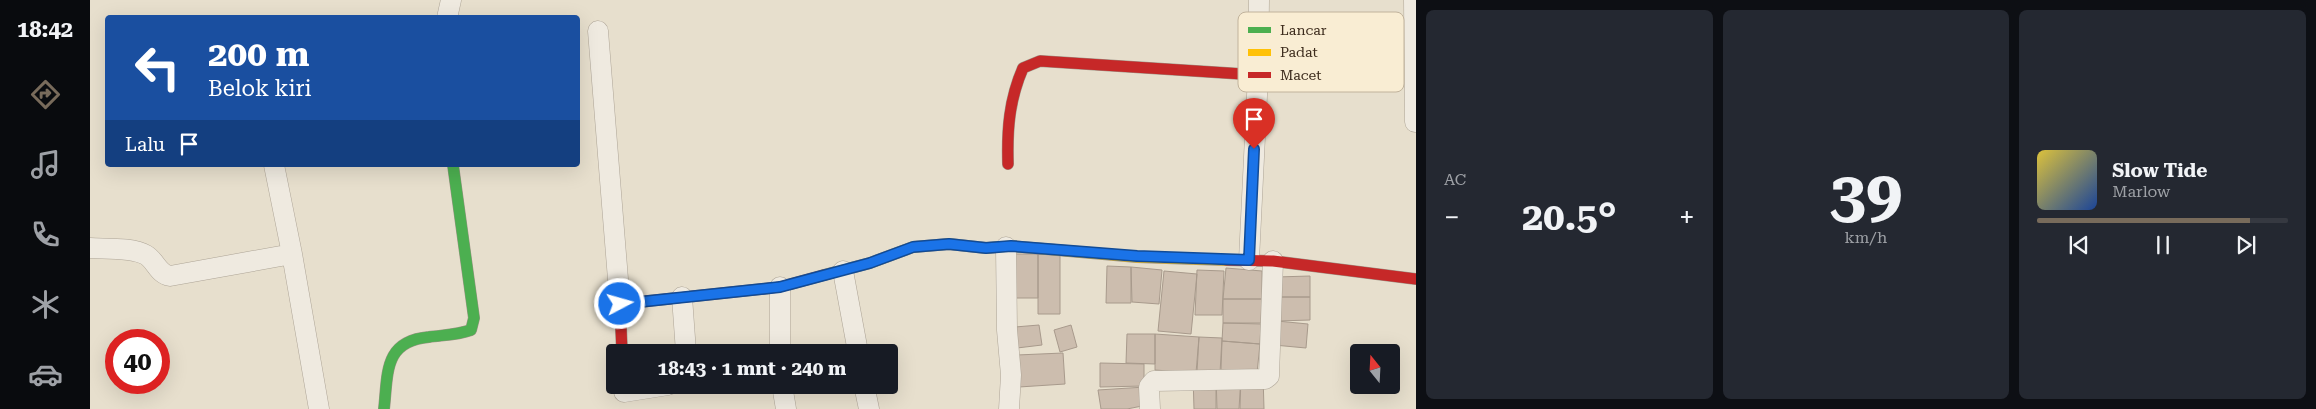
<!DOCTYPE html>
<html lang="id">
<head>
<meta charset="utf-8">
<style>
  :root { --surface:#171b24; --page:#242831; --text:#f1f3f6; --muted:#9ea1a6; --line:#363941; --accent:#786b5b }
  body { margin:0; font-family:"Roboto Serif",serif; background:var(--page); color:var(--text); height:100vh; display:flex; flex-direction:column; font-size:19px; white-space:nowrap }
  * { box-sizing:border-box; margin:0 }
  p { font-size:16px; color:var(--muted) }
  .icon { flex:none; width:28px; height:28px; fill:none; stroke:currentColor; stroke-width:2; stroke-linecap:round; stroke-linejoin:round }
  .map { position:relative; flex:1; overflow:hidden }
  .sheet { display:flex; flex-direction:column; gap:10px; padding:10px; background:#0d0f14; width:900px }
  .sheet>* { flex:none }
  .top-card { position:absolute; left:15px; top:15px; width:475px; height:152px; border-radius:5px; box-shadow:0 5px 20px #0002; background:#1a4fa0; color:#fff; overflow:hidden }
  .needle { width:32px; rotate:342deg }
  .controls { position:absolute; left:1260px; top:344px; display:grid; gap:10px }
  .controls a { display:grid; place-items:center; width:50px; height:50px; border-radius:5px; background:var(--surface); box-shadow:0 5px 20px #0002; font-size:25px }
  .speed { position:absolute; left:15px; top:329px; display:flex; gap:10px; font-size:25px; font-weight:700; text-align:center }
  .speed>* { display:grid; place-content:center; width:65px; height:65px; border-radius:50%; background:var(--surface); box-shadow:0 5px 20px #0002; line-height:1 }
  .speed .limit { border:8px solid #d22; background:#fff; color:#111 }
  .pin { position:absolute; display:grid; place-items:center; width:42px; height:42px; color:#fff; margin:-51px -21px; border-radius:50% 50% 50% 0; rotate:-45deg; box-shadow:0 0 5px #0007 }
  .pin .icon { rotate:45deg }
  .me { position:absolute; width:55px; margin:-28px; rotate:84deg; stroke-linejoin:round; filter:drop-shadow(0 0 4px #0008) }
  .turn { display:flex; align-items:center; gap:18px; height:105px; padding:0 20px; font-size:22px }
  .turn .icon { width:65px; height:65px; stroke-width:2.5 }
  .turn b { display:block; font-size:35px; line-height:42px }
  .then { display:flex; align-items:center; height:48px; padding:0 20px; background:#0003; gap:10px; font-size:19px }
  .big { font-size:38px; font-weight:700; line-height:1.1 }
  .sheet .tile { flex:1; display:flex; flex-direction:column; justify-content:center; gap:8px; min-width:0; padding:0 18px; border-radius:8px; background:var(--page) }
  .sheet .dial { align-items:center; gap:0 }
  .dial b { font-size:65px; line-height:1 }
  .song { display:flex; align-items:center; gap:15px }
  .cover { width:60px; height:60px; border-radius:8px; background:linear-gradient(135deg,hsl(50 70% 55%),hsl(220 70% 35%)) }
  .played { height:5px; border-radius:2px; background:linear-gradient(90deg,var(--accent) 85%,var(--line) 85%) }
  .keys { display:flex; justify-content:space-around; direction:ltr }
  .heat { display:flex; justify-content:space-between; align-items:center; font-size:28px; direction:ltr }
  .sheet .tiles { flex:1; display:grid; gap:10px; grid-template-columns:repeat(3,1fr) }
  .trip { position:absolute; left:516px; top:344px; width:292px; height:50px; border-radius:5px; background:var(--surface); box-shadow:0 5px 20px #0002; font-weight:700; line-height:50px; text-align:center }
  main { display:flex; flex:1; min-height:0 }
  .menu { display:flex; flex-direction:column; width:90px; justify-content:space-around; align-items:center; background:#090b0e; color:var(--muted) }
  .menu .icon { width:35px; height:35px }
  .menu .active { color:var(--accent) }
  .menu b { font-size:22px; color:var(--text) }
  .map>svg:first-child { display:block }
  .building { fill:#ccbdae; stroke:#a89a8c }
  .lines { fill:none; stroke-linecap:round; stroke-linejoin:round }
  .street-casing { stroke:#ada496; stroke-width:21 }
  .fast-casing { stroke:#9c9386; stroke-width:12 }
  .slow-casing { stroke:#9c9386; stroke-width:12 }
  .jam-casing { stroke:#9c9386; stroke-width:12 }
  .street { stroke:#efeae0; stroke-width:20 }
  .fast { stroke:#4caf50; stroke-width:11 }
  .slow { stroke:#ffc107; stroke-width:11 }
  .jam { stroke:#c62828; stroke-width:11 }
  .route-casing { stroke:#114b97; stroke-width:12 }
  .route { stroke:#1a73e8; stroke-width:9 }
  .key { fill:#f9edd3; stroke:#c1b39c; stroke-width:1 }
  .key-label { font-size:14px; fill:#3d2c1d }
</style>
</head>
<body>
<main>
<nav class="menu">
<b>18:42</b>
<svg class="icon active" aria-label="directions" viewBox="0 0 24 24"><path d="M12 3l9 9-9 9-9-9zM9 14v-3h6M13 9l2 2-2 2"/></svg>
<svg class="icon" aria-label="music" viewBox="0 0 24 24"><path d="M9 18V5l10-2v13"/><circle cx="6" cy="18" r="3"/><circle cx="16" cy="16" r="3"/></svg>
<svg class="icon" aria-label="phone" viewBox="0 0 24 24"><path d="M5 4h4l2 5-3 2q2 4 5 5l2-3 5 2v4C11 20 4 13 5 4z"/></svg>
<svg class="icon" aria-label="climate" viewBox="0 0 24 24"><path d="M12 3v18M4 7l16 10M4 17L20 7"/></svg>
<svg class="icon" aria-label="car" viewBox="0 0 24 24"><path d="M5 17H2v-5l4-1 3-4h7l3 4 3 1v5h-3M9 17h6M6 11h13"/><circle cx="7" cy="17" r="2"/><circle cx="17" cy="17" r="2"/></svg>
</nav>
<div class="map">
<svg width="1326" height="409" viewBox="0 0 1326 409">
  <rect width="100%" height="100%" fill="#e7dfcd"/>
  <!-- building -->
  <path class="building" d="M 924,254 L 948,254 L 948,298 L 923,298 Z
    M 948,254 L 970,254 L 970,314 L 948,314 Z
    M 1017,266 L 1041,267 L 1041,303 L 1016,303 Z
    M 1041,267 L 1072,270 L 1069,304 L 1042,302 Z
    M 1136,268 L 1172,271 L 1172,299 L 1133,299 Z
    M 1107,270 L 1134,271 L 1132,315 L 1105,315 Z
    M 1074,271 L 1107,274 L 1101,334 L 1068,331 Z
    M 1220,276 L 1220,297 L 1187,297 L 1186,277 Z
    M 1187,297 L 1220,297 L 1220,320 L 1187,321 Z
    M 1133,299 L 1172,299 L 1171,323 L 1133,323 Z
    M 1187,321 L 1218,324 L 1216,348 L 1184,345 Z
    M 1133,323 L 1171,324 L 1170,344 L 1132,341 Z
    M 949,325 L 952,345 L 927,348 L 925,327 Z
    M 981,325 L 987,347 L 970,352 L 964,330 Z
    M 1037,334 L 1065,334 L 1065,364 L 1036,363 Z
    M 1065,334 L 1109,337 L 1106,373 L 1065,370 Z
    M 1109,337 L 1132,338 L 1130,373 L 1107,372 Z
    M 1132,341 L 1170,344 L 1167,373 L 1131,370 Z
    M 973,353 L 975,384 L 929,387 L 927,355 Z
    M 1010,363 L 1054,364 L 1054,386 L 1010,387 Z
    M 1126,375 L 1126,409 L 1104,409 L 1103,376 Z
    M 1126,375 L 1151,376 L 1149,409 L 1127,409 Z
    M 1173,375 L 1174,409 L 1150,409 L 1151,376 Z
    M 1055,387 L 1057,405 L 1037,409 L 1011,409 L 1008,390 Z"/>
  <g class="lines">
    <defs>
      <path id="street" d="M 1324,0 L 1325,122
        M 357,18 L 361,0
        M 508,31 L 530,304
        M 184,165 L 202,254 L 229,409
        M 916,247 L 917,330 L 921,375 L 919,409
        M 0,248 C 16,249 42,247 56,255 C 66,261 68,274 80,276 L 202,254
        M 1159,260 L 1168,75 L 1169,0
        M 753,271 L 768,352
        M 592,297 L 596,352
        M 690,352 L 690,287
        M 692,385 L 696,409
        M 774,385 L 779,409
        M 534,392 L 578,385
        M 1060,409 L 1059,387 L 1064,381 L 1175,379 L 1179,376 L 1183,261"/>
      <path id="fast" d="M 294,409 C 298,372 294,341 339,337 C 353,335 367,335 381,330 L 384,318 L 363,165"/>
      <path id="slow" d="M 734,275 L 780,263 L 823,247 L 859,244 L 896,248 L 921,246 L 1047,257 L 1136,260"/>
      <path id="jam" d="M 918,164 C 917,130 919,100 933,68 L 950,61 L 1168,75
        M 1136,260 L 1183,261 L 1326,279
        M 532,352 L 530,304 L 690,287 L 734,275"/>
    </defs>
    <!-- street casing -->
    <use href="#street" class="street-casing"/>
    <!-- fast casing -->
    <use href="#fast" class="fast-casing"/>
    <!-- slow casing -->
    <use href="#slow" class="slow-casing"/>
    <!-- jam casing -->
    <use href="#jam" class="jam-casing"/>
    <!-- street -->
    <use href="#street" class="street"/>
    <!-- fast -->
    <use href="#fast" class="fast"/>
    <!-- slow -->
    <use href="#slow" class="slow"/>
    <!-- jam -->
    <use href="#jam" class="jam"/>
  </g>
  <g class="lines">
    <defs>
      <path id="route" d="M 530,304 L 690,287 L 780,263 L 823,247 L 859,244 L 896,248 L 921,246 L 1047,256 L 1159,260 L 1164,149"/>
    </defs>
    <!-- route casing -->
    <use href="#route" class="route-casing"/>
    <!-- route -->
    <use href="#route" class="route"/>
  </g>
  <!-- legend -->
  <rect x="1148" y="12" width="166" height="80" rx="8" class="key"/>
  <rect x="1158" y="27" width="23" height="6" fill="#4caf50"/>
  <rect x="1158" y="49" width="23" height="7" fill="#ffc107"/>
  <rect x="1158" y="72" width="23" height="6" fill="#c62828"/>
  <g class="key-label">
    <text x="1190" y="35">Lancar</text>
    <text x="1190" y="57">Padat</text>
    <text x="1190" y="80">Macet</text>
  </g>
</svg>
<div class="controls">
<a><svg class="needle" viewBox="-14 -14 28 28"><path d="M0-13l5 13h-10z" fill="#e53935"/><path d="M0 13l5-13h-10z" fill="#9ea1a6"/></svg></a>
</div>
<div class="speed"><div class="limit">40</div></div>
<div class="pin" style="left:1164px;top:149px;background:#d93025"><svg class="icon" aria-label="arrive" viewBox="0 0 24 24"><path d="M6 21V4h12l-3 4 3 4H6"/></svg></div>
<svg class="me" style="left:530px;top:304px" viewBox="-20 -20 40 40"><circle r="17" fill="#1a73e8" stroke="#fff" stroke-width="3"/><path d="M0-11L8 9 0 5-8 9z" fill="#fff"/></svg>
<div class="trip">18:43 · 1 mnt · 240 m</div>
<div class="top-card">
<div class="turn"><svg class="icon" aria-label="left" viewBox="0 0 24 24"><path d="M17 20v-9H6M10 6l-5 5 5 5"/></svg><div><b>200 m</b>Belok kiri</div></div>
<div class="then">Lalu<svg class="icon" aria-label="arrive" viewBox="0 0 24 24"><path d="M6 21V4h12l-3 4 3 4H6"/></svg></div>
</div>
</div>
<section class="sheet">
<div class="tiles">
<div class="tile"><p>AC</p>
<div class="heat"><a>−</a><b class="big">20.5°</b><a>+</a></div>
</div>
<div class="tile dial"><b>39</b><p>km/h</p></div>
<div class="tile">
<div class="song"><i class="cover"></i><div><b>Slow Tide</b><p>Marlow</p></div></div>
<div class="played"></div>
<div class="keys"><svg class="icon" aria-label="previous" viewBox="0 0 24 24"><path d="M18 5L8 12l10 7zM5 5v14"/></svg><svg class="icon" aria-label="pause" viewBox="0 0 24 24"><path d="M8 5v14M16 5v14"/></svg><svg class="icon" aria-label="next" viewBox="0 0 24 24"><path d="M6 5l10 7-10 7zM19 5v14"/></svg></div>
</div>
</div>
</section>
</main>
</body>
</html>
